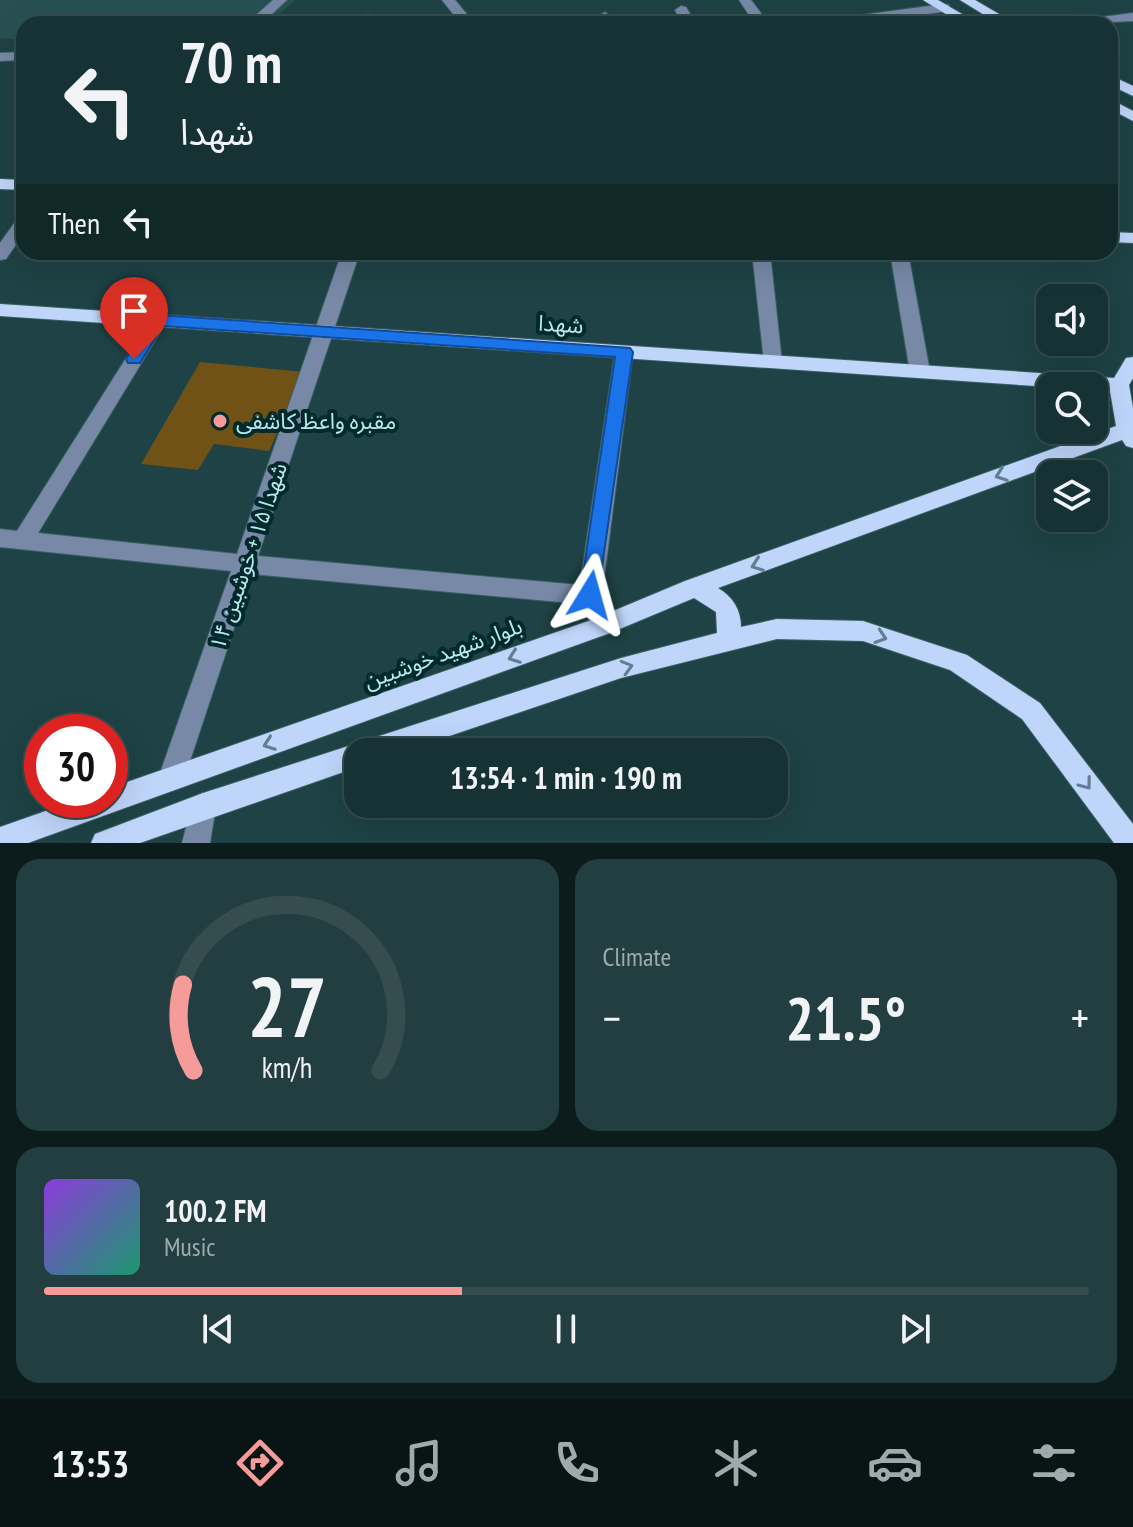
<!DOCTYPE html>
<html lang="en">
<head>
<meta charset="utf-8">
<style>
  :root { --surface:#163234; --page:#233e40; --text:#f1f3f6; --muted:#9eaaac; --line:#354d4f; --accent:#f59b99 }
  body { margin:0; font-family:"PT Sans Narrow","Noto Sans Arabic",sans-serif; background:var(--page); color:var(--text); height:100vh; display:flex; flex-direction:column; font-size:30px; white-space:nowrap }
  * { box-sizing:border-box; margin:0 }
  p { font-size:26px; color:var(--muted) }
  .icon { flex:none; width:44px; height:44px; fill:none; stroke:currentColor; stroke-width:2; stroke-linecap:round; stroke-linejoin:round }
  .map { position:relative; height:843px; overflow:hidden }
  .drawer { display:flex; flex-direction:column; gap:16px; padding:16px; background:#0c1c1d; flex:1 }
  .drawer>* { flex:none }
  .top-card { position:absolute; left:16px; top:16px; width:1102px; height:244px; border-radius:24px; box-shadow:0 8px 32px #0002,0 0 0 2px var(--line); background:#163234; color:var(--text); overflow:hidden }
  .buttons { position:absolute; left:1036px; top:284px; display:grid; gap:16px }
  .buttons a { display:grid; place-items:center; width:72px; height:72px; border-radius:16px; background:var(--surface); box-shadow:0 8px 32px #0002,0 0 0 2px var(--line); font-size:40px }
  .speed { position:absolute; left:24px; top:714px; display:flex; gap:16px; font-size:40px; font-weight:700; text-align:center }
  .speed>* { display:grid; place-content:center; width:104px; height:104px; border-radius:50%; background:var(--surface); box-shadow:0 8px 32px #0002,0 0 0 2px var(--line); line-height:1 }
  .speed .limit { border:12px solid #d22; background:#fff; color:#111 }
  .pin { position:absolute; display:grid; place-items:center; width:68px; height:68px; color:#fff; margin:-82px -34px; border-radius:50% 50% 50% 0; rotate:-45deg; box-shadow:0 0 8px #0007 }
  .pin .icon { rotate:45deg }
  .me { position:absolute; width:88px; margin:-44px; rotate:8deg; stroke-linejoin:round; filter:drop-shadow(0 0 6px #0008) }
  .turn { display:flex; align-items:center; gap:28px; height:168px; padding:0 32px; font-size:36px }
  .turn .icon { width:104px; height:104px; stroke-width:2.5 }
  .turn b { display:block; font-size:56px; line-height:68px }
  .then { display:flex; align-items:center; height:76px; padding:0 32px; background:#0003; gap:16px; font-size:30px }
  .big { font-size:60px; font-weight:700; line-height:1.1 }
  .drawer .card { flex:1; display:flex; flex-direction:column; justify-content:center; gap:12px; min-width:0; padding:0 28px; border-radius:24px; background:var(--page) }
  .drawer .dial { align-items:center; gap:0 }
  .dial svg { height:208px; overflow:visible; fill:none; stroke:var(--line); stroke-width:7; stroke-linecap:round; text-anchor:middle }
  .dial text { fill:var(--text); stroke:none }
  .song { display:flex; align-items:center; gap:24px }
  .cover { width:96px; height:96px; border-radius:12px; background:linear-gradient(135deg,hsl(270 70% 55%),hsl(160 70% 35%)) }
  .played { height:8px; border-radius:4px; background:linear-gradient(90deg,var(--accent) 40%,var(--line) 40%) }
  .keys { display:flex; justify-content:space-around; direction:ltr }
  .heat { display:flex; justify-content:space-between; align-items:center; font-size:44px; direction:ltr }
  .drawer .tiles { flex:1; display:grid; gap:16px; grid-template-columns:1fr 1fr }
  .card:last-child { grid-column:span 2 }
  .trip { position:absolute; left:344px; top:738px; width:444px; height:80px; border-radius:24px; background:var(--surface); box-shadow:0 8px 32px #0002,0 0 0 2px var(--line); font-weight:700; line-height:80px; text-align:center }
  .tab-bar { display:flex; height:128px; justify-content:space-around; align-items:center; background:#091415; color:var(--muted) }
  .tab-bar .icon { width:56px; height:56px }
  .tab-bar .current { color:var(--accent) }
  .tab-bar b { font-size:36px; color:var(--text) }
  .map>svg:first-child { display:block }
  .built { fill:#285053 }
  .green { fill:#705216 }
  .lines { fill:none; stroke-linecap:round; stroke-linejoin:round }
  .minor-casing { stroke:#3a6063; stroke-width:2 }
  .major-casing { stroke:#3a6063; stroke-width:2 }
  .minor { fill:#7789a7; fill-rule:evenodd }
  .major { fill:#bfd5fa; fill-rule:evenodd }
  .oneway { stroke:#607f92 }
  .route { fill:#1a73e8; stroke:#114b97; stroke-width:2 }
  .poi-dot { fill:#f59b99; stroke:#02292b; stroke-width:3 }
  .labels { text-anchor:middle; stroke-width:8; stroke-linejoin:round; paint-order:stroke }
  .street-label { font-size:22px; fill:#b7eaed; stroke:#02292b }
  .poi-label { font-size:22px; fill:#b7eaed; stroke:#02292b; text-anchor:start }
</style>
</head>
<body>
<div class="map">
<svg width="1133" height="843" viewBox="0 0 1133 843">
  <rect width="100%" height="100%" fill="#1e4245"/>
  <!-- built -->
  <path class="built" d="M 0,0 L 295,0 L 268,24 L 24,24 L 24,40 L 0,38 Z"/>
  <!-- green -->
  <path class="green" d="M 200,362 L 305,372 L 269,451 L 214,444 L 198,470 L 141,464 Z"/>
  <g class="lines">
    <defs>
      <path id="minor" d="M 273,0 L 287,0 L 261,24 L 246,24 Z
        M 442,0 L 455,0 L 475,24 L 461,24 Z
        M 739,0 L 751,0 L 769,24 L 755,24 Z
        M 944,4 L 949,5 L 949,11 L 853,24 L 817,24 L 824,20 Z
        M 681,6 L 686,7 L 696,24 L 682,24 L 675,10 Z
        M 605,12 L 619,24 L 605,24 L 599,16 Z
        M 1133,13 L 1133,21 L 1071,24 L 1078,20 Z
        M 368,14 L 374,18 L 370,24 L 356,24 Z
        M 24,52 L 24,60 L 0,61 L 0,53 Z
        M 24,216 L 24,233 L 6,259 L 0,260 L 0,243 L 18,218 Z
        M 342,252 L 360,252 L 258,556 L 580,585 L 615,352 L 624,346 L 633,352 L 602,595 L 614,626 L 610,633 L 602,636 L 594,633 L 582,604 L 252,574 L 184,779 L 180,788 L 171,791 L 162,788 L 158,779 L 231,571 L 0,547 L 0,529 L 17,531 L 152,317 L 158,315 L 167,321 L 38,533 L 237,554 Z
        M 752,252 L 770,252 L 782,362 L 773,368 L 764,362 Z
        M 890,252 L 908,252 L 930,372 L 920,378 L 910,372 Z
        M 203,793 L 212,797 L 216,806 L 210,843 L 182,843 L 194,797 Z"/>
      <path id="major" d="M 923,0 L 938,0 L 979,24 L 962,24 Z
        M 960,0 L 975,0 L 1016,24 L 999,24 Z
        M 1110,75 L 1133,86 L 1133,96 L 1110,85 Z
        M 1110,99 L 1133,111 L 1133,121 L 1110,109 Z
        M 0,179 L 24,180 L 24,190 L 0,189 Z
        M 1110,232 L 1133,233 L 1133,243 L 1110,242 Z
        M 0,304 L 1114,378 L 1126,358 L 1133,357 L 1133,378 L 1129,385 L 1133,408 L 1133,448 L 1126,446 L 1122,440 L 718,588 C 733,597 741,610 741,627 L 777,619 L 863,621 L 967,655 L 1040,703 L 1133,824 L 1133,843 L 1114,843 L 1022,719 L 950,670 L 863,641 L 777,639 L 621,678 L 402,752 L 358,752 L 358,767 L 140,843 L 91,843 L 95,834 L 203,793 L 621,658 L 717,633 L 716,612 L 694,598 L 610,633 L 28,843 L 0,843 L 0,827 L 77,800 L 110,800 L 110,788 L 594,619 L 685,581 L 1116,426 L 1110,391 L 1094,390 L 1094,386 L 1050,387 L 0,316 Z"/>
    </defs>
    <!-- minor casing -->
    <use href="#minor" class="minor-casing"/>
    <!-- major casing -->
    <use href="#major" class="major-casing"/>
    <!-- minor -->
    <use href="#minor" class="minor"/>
    <!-- major -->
    <use href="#major" class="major"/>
  </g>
  <!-- one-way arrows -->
  <defs><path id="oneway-chevron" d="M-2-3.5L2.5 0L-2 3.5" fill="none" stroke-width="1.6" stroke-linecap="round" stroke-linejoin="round" transform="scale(2)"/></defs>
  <g class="oneway">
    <use href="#oneway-chevron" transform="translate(1001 475) rotate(160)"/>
    <use href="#oneway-chevron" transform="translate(757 565) rotate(160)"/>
    <use href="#oneway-chevron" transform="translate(881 637) rotate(18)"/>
    <use href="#oneway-chevron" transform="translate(514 657) rotate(160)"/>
    <use href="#oneway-chevron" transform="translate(627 667) rotate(-16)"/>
    <use href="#oneway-chevron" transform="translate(269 744) rotate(160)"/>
    <use href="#oneway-chevron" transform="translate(1086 784) rotate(53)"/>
  </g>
  <!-- route -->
  <path class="route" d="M 158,315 L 630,348 L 633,352 L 597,601 L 590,603 L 583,601 L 580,595 L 615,357 L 163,326 L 140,363 L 128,363 L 126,359 L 152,317 Z"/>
  <!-- markers -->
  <circle class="poi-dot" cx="220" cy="421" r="8"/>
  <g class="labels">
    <!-- street labels -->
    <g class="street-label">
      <text transform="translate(561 324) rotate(4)" y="8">شهدا</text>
      <text transform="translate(248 556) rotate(-71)" y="8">شهدا ۱۵ + خوشبین ۱۴</text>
      <text transform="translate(443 653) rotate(-20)" y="8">بلوار شهید خوشبین</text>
    </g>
    <!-- poi labels -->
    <g class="poi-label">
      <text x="236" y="429">مقبره واعظ کاشفی</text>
    </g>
  </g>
</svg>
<div class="buttons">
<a><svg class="icon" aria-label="sound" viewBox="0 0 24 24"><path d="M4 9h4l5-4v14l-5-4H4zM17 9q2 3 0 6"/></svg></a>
<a><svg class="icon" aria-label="search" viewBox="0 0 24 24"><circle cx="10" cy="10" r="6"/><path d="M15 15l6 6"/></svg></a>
<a><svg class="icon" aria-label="layers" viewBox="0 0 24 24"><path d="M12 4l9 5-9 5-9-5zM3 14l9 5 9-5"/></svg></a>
</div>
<div class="speed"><div class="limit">30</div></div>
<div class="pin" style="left:134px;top:359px;background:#d93025"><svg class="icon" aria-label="arrive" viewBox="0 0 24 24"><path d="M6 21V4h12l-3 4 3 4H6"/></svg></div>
<svg class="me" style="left:590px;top:595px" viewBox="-20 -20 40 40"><path d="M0-17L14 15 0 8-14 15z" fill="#1a73e8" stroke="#fff" stroke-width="4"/></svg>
<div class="trip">13:54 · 1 min · 190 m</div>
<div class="top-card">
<div class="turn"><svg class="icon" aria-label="left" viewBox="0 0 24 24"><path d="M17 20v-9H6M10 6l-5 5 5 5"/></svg><div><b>70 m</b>شهدا</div></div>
<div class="then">Then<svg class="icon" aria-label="left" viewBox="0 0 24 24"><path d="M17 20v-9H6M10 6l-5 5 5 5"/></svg></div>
</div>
</div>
<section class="drawer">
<div class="tiles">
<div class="card dial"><svg viewBox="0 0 100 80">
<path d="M14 69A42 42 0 1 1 86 69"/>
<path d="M14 69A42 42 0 0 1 10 36" stroke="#f59b99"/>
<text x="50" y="56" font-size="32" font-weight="700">27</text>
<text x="50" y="72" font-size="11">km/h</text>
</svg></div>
<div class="card"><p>Climate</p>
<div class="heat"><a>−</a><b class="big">21.5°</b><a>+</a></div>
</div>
<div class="card">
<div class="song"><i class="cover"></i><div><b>100.2 FM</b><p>Music</p></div></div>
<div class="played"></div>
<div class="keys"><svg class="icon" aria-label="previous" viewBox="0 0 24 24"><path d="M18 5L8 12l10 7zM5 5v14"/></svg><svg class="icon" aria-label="pause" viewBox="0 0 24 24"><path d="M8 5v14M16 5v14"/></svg><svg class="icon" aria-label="next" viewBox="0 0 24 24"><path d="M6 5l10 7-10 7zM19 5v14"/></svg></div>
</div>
</div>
</section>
<nav class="tab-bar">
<b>13:53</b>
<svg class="icon current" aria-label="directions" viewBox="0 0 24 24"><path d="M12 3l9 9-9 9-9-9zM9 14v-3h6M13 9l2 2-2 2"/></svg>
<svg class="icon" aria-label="music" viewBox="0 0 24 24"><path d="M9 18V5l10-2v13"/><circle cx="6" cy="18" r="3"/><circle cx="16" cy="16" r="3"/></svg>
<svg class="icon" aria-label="phone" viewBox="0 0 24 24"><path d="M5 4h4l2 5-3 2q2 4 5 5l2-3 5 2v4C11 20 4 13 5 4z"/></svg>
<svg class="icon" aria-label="climate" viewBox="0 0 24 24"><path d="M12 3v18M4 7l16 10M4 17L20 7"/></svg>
<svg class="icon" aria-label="car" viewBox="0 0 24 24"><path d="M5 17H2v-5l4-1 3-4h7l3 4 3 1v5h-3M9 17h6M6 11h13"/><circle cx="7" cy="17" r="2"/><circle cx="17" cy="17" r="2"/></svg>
<svg class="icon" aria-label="filters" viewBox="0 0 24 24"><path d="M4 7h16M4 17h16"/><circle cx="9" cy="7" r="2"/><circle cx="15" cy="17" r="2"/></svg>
</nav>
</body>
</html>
